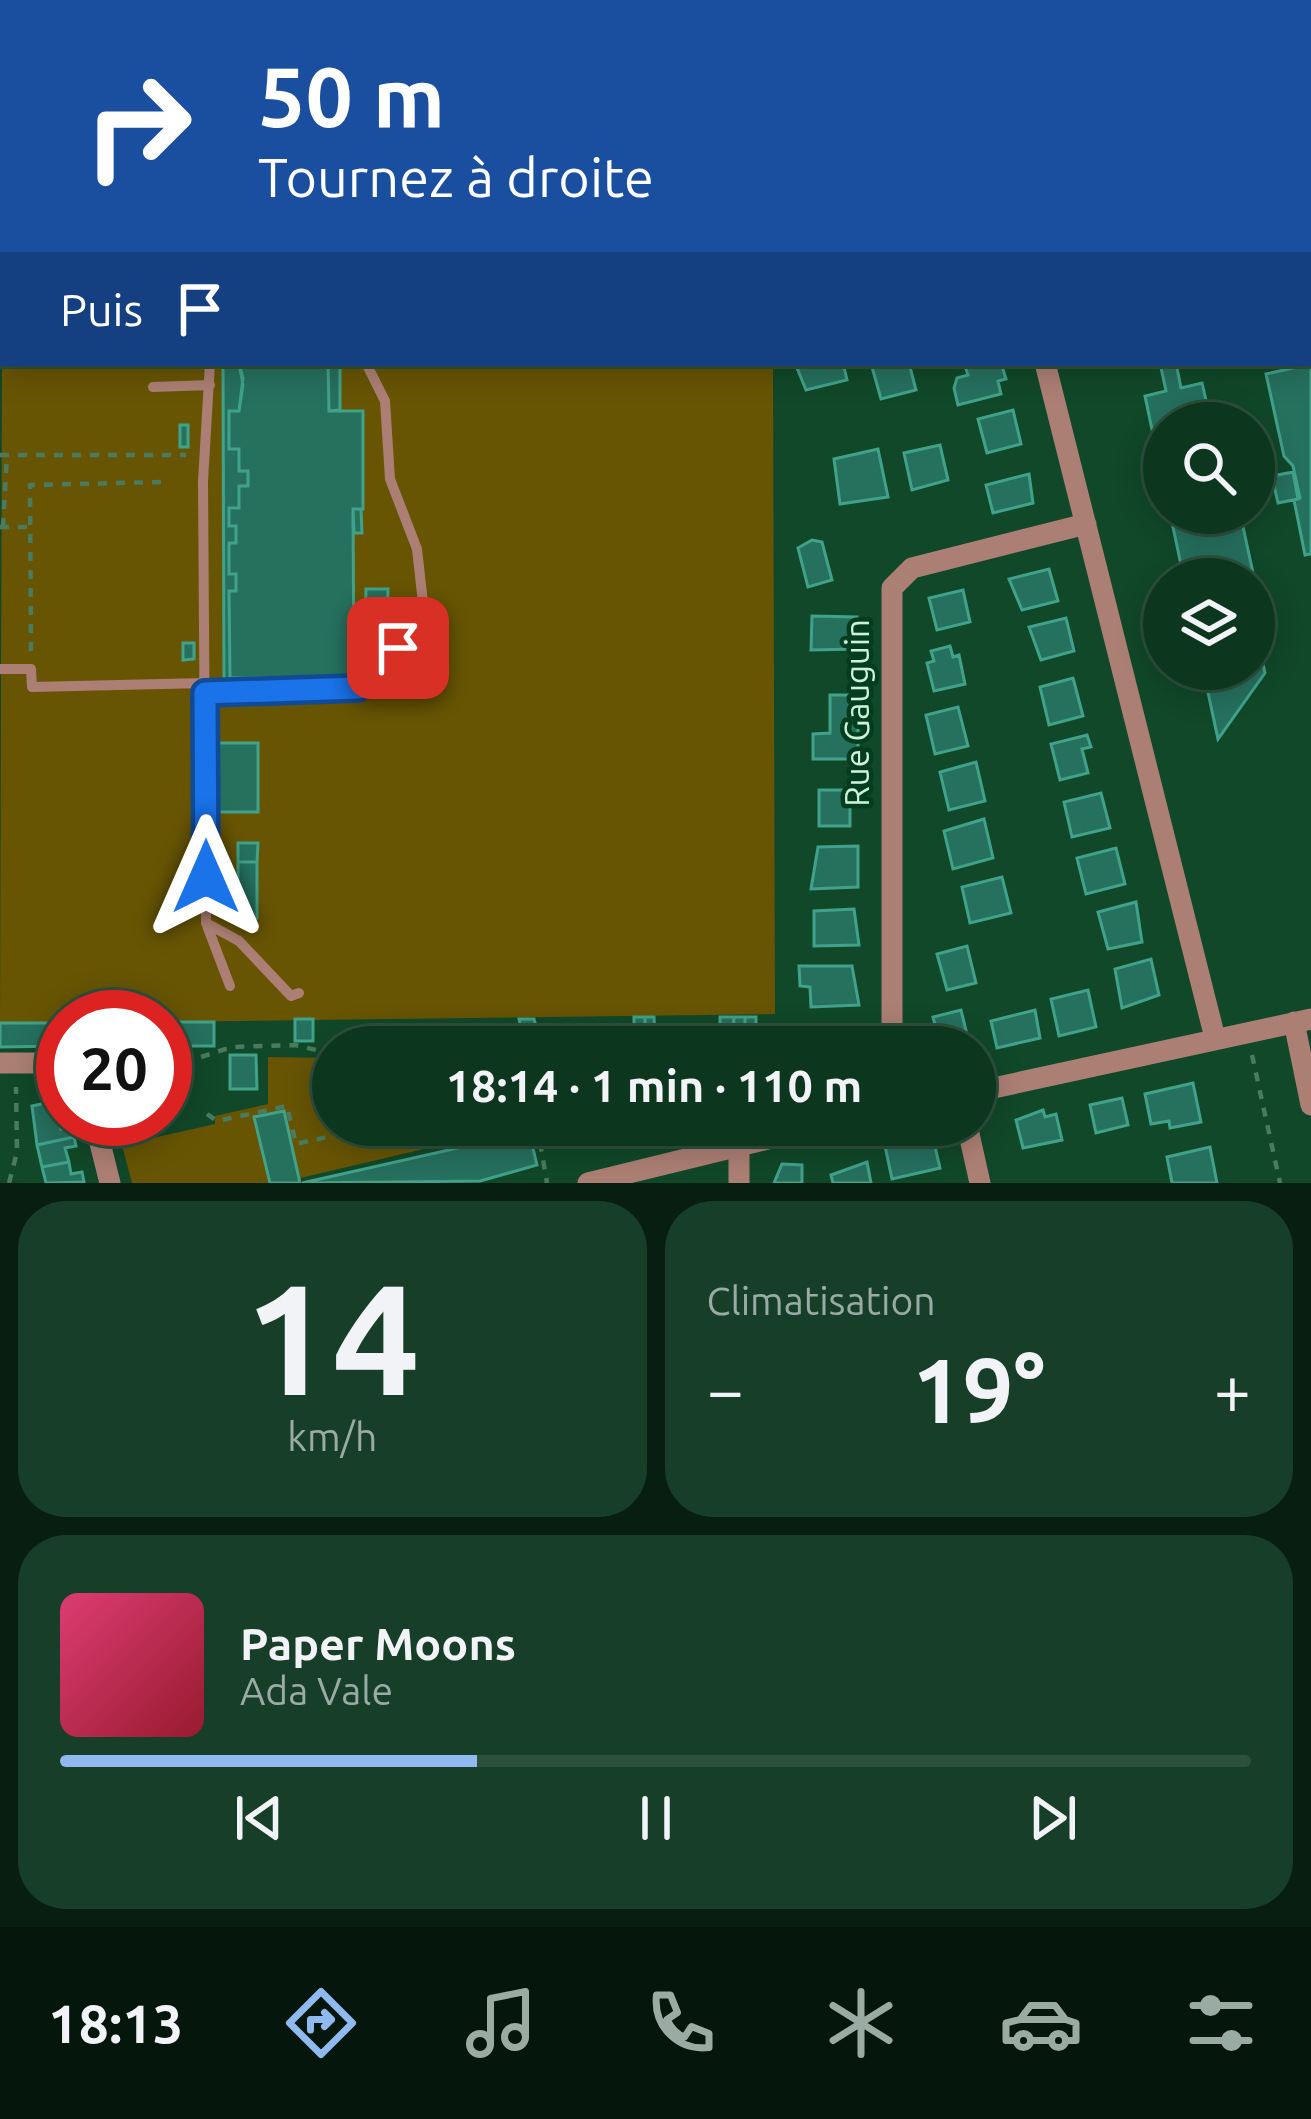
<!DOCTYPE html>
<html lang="fr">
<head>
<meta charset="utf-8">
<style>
  :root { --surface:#0d361f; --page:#163e28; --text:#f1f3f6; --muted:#9aaba4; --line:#2d503d; --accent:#90b9f0 }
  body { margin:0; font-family:Ubuntu,sans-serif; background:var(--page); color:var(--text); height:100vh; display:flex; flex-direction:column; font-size:45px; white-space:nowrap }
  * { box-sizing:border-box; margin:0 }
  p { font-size:39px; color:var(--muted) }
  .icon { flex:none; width:66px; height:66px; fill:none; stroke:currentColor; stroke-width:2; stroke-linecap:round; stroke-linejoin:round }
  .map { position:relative; height:1183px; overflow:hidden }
  .sheet { display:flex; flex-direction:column; gap:18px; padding:18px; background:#071e11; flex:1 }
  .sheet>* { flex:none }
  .banner { position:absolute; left:0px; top:0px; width:1311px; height:366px; box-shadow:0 6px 30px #0003,0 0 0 3px var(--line); background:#1a4fa0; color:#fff; overflow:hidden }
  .tools { position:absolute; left:1143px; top:402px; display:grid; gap:24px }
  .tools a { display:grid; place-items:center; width:132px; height:132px; border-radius:50%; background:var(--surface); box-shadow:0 6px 30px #0003,0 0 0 3px var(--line); font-size:60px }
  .speed { position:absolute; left:36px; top:990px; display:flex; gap:24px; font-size:60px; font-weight:700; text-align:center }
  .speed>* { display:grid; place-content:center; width:156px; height:156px; border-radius:50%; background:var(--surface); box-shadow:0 6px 30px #0003,0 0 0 3px var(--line); line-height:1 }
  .speed .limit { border:18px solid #d22; background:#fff; color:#111 }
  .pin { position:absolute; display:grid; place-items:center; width:102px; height:102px; color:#fff; margin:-51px; border-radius:24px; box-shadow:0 6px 18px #0006 }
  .me { position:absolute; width:132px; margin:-66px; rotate:0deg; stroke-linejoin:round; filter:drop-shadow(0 0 9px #0008) }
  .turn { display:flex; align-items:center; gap:42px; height:252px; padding:0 60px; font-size:54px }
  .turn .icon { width:156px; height:156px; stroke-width:2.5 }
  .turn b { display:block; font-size:84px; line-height:102px }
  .then { display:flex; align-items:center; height:114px; padding:0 60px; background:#0003; gap:24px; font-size:45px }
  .big { font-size:90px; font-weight:700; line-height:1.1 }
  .sheet .widget { flex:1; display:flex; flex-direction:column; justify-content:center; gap:18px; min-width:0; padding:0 42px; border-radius:48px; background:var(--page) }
  .sheet .dial { align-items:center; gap:0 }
  .dial b { font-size:156px; line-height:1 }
  .song { display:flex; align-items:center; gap:36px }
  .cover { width:144px; height:144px; border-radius:18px; background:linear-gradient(135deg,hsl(340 70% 55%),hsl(350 70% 35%)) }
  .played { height:12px; border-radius:6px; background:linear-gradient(90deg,var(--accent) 35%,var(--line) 35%) }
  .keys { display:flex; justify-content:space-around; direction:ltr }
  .heat { display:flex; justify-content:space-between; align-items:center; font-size:66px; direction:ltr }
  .sheet .tiles { flex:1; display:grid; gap:18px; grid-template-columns:1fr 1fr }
  .widget:last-child { grid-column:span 2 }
  .trip { position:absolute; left:312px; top:1026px; width:684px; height:120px; border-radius:60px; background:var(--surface); box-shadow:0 6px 30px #0003,0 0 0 3px var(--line); font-weight:700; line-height:120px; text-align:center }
  .tabs { display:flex; height:192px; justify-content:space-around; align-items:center; background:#05160c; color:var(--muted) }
  .tabs .icon { width:84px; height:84px }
  .tabs .active { color:var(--accent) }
  .tabs b { font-size:54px; color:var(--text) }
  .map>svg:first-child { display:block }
  .green { fill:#675504 }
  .building { fill:#26705e; stroke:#41a28a; stroke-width:3 }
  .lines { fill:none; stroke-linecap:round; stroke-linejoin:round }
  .path { stroke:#4a7b5e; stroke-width:4.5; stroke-dasharray:9 9; stroke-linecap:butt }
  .lane { stroke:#ac7f74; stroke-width:10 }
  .street { stroke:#ac7f74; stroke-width:21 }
  .route-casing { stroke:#114b97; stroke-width:30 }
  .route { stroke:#1a73e8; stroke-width:21 }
  .labels { text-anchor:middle; stroke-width:9; stroke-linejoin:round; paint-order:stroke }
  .street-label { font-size:33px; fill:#cff1d9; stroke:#023d1f }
</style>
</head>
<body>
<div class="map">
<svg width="1311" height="1183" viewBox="0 0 1311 1183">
  <rect width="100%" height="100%" fill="#114829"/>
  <!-- green -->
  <path class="green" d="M 134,0 L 772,0 L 772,3 L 121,3 Z
    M 3,29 L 3,363 L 773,363 L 775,1014 L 165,1022 L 165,1017 L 63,1017 L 63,1023 L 0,1023 Z
    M 268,1057 L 333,1058 L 333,1125 L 526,1125 L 279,1183 L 132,1183 L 122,1145 L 215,1124 L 215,1116 L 268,1104 Z"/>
  <!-- building -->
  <path class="building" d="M 692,0 L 755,0 L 755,3 L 692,3 Z
    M 806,0 L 902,0 L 903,3 L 806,3 Z
    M 1060,0 L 1120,0 L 1121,3 L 1060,3 Z
    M 1311,94 L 1311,146 L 1308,146 L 1308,95 Z
    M 1308,230 L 1311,230 L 1308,283 Z
    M 223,363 L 239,363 L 243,378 L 239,411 L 229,411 L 229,449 L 239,449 L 239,471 L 248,471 L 248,486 L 239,486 L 239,508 L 229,508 L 229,526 L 236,526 L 236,543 L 229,543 L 229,574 L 236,574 L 236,591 L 229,591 L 230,678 L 257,678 L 259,684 L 224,683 Z
    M 239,363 L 328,363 L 329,411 L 363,411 L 363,509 L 353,509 L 354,678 L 230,678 L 229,591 L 236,591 L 236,574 L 229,574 L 229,543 L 236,543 L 236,526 L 229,526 L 229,508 L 239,508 L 239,486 L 248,486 L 248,471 L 239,471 L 239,449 L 229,449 L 229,411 L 239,411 L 243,385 Z
    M 328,363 L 340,363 L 340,410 L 329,411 Z
    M 795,363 L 843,363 L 847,380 L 806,390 Z
    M 887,363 L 909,363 L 916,390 L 881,399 L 872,367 Z
    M 964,363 L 1001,363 L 1006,379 L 998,381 L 1001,394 L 958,405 L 954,388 L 957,378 L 968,375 Z
    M 1160,363 L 1176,363 L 1181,388 L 1202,383 L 1209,413 L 1219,411 L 1221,423 L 1164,423 L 1164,487 L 1145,396 L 1166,391 Z
    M 1311,364 L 1311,554 L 1305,555 L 1294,500 L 1300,498 L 1293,466 L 1284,456 L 1266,374 Z
    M 1013,410 L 1021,444 L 987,453 L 978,419 Z
    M 180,425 L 188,425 L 188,447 L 180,447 Z
    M 940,445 L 948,480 L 912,490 L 904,453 Z
    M 878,449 L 888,497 L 840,504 L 834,459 Z
    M 1293,472 L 1298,499 L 1278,503 L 1272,476 Z
    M 1029,474 L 1033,503 L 993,513 L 986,485 Z
    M 353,509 L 361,509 L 362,533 L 354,533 Z
    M 1170,513 L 1240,513 L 1260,605 L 1255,628 L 1265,673 L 1218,739 L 1203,669 L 1254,669 L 1254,579 L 1184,579 Z
    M 812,540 L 822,542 L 832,580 L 808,587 L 798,548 Z
    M 1049,569 L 1058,601 L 1022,610 L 1009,579 Z
    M 366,589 L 388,589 L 387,623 L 365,623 Z
    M 963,590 L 970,622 L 937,630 L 929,598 Z
    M 812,616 L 857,617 L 857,649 L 811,650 Z
    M 1066,618 L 1074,651 L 1041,660 L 1029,627 Z
    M 183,643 L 194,643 L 194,659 L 183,660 Z
    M 950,646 L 953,657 L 959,655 L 965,684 L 934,691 L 927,663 L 934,661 L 931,651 Z
    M 1073,678 L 1083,716 L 1049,725 L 1040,687 Z
    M 830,695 L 858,695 L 858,759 L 813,759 L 813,734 L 830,733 Z
    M 958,707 L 968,746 L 935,754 L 926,715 Z
    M 1087,735 L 1091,747 L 1082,749 L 1088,773 L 1060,780 L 1051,744 Z
    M 212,743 L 258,743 L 258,812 L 212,812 Z
    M 976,762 L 985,801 L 949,810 L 940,772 Z
    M 819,790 L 850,790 L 850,826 L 819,826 Z
    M 1101,793 L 1110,828 L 1072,837 L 1064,802 Z
    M 984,819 L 993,858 L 953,869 L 944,831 Z
    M 238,843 L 258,843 L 257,862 L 238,862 Z
    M 858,846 L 858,887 L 811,889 L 818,847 Z
    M 1116,848 L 1125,884 L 1086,894 L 1077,858 Z
    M 238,862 L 257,862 L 257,918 L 238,918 Z
    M 1002,877 L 1011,913 L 970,923 L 962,887 Z
    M 1136,902 L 1142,942 L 1108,949 L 1098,912 Z
    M 854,909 L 859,945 L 814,946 L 814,911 Z
    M 967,946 L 976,983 L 947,990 L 937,954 Z
    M 1151,959 L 1159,995 L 1122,1008 L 1115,969 Z
    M 799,966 L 852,966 L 859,1005 L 811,1007 L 810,987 L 800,986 Z
    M 1088,990 L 1096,1027 L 1059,1036 L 1051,999 Z
    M 961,1010 L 970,1047 L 934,1047 L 940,1045 L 933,1017 Z
    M 1035,1010 L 1040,1038 L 997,1048 L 991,1021 Z
    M 634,1017 L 645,1017 L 645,1040 L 634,1040 Z
    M 645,1017 L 654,1017 L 655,1040 L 645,1040 Z
    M 720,1017 L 734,1017 L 733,1030 L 720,1030 Z
    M 734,1017 L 745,1017 L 745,1039 L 733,1040 Z
    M 745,1017 L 756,1017 L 756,1039 L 745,1040 Z
    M 295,1019 L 313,1019 L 313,1041 L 295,1041 Z
    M 519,1019 L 534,1019 L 540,1040 L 524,1043 Z
    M 165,1022 L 214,1022 L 214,1046 L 165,1046 Z
    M 0,1023 L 63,1023 L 63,1046 L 0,1047 Z
    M 230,1055 L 256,1055 L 257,1089 L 230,1089 Z
    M 1193,1083 L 1201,1122 L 1170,1128 L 1169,1121 L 1151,1124 L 1145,1094 Z
    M 1122,1098 L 1128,1125 L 1096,1133 L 1090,1105 Z
    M 55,1101 L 61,1129 L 72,1127 L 74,1137 L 37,1145 L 32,1106 Z
    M 1043,1110 L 1045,1117 L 1056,1114 L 1062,1140 L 1023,1148 L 1016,1120 Z
    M 284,1111 L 300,1183 L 270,1183 L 254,1117 Z
    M 562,1125 L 596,1125 L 596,1130 L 562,1130 Z
    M 596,1125 L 629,1125 L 629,1130 L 596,1130 Z
    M 529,1132 L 537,1165 L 480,1181 L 302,1183 Z
    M 932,1134 L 940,1168 L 892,1179 L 885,1146 Z
    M 74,1137 L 76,1146 L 65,1148 L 69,1162 L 42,1167 L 37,1145 Z
    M 1210,1147 L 1217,1183 L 1172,1183 L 1167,1157 Z
    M 69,1162 L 71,1174 L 82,1172 L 84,1182 L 46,1183 L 42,1167 Z
    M 867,1162 L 871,1183 L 833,1183 L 831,1175 Z
    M 782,1164 L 802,1165 L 802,1183 L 774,1183 Z"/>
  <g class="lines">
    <!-- path -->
    <path class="path" d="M 649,0 L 654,3
      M 788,0 L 788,3
      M 349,2 L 367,0
      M 24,3 L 38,0
      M 0,8 L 3,8
      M 0,97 L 3,97
      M 0,455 L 186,455
      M 0,527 L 30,527
      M 3,527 L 7,455
      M 31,651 L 30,485 L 161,482
      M 1252,1055 L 1280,1183
      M 201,1057 L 232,1047 L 295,1045 L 333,1054
      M 207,1114 L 217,1121 L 287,1106 L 296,1144 L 380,1125
      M 537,1125 L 547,1183
      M 9,1183 L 17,1152 L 16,1087"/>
    <!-- lane -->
    <path class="lane" d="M 206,0 L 207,3
      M 335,3 L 335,0
      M 210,363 L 203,481 L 206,923 L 239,941 L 291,996 L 299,993
      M 153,387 L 210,385
      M 0,669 L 31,669 L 32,687 L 205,683
      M 205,693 L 358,688 L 398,648 L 423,603 L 417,549 L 390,479 L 385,401 L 366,363
      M 206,923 L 230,986"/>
    <!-- street -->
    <path class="street" d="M 955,0 L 956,3
      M 1045,363 L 1215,1038
      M 1294,1022 L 1311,1105
      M 892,1047 L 892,588 L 912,568 L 1086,524
      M 0,1063 L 63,1063
      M 975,1092 L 1311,1019
      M 94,1119 L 110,1183
      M 967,1125 L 980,1183
      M 739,1144 L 739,1183
      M 588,1183 L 825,1125"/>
  </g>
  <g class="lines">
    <defs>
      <path id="route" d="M 206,877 L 205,693 L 358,688 L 398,648"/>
    </defs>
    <!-- route casing -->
    <use href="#route" class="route-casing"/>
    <!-- route -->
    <use href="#route" class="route"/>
  </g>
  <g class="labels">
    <!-- street labels -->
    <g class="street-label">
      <text transform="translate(857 713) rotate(-90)" y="12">Rue Gauguin</text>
    </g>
  </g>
</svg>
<div class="tools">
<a><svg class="icon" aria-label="search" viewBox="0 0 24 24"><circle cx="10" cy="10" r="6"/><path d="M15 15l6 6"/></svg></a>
<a><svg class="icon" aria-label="layers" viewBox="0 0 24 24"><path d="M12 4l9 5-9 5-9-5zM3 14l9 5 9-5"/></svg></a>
</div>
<div class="speed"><div class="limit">20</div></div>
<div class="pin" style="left:398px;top:648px;background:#d93025"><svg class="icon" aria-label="arrive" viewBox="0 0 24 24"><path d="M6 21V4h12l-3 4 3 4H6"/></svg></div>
<svg class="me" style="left:206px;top:877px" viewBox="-20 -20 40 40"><path d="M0-17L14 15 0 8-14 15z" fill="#1a73e8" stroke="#fff" stroke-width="4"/></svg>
<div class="trip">18:14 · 1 min · 110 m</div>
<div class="banner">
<div class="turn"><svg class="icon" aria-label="right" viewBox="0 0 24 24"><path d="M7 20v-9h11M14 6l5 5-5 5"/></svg><div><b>50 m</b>Tournez à droite</div></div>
<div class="then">Puis<svg class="icon" aria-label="arrive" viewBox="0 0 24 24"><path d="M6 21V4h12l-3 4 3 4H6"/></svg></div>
</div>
</div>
<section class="sheet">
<div class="tiles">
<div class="widget dial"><b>14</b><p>km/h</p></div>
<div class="widget"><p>Climatisation</p>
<div class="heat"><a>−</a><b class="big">19°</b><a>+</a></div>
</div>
<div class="widget">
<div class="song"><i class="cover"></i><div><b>Paper Moons</b><p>Ada Vale</p></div></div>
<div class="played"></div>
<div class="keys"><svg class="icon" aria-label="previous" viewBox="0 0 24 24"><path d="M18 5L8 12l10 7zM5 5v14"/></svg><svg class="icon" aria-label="pause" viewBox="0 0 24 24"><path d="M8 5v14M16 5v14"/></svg><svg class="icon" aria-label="next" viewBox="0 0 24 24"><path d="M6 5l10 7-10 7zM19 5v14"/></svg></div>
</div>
</div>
</section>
<nav class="tabs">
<b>18:13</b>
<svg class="icon active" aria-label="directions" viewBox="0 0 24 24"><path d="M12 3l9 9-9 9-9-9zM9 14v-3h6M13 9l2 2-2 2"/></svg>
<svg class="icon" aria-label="music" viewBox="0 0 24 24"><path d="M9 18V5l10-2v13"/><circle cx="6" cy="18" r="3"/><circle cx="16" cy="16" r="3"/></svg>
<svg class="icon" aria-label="phone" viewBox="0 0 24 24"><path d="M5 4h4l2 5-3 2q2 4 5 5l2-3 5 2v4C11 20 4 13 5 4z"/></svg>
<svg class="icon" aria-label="climate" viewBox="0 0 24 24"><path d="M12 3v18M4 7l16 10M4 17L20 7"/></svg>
<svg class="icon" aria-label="car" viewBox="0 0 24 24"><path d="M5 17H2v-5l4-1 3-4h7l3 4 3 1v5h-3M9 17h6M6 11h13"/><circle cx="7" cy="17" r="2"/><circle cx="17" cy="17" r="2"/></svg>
<svg class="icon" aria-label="filters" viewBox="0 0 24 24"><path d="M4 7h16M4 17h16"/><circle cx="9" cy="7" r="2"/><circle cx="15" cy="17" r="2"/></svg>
</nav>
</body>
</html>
